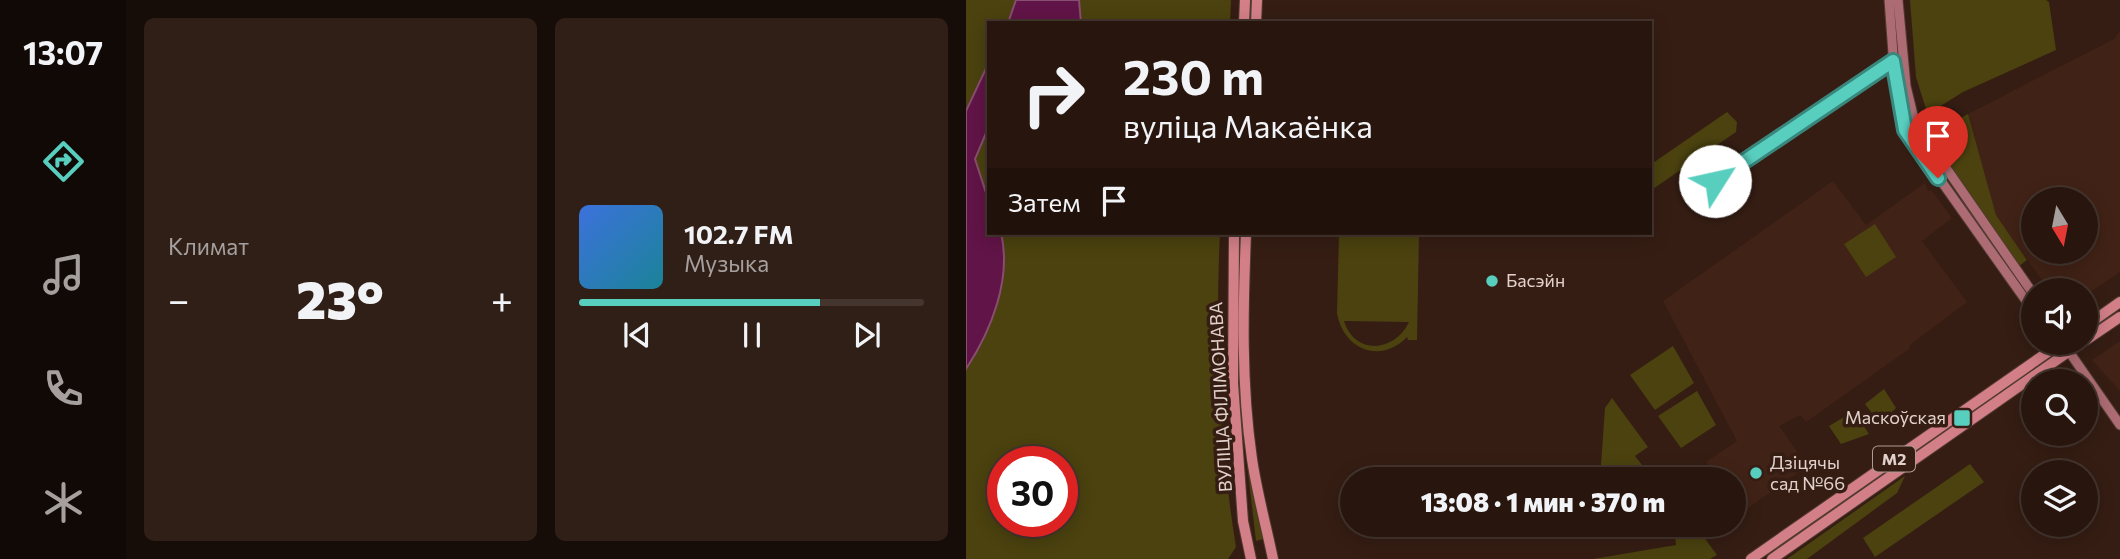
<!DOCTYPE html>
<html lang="ru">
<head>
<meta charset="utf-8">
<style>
  :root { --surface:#28160e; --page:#301f17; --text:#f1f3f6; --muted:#a59f9e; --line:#44352e; --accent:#58cebf }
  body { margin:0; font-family:Commissioner,sans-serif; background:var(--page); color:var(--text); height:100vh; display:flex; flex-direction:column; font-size:26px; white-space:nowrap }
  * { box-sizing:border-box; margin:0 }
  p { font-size:23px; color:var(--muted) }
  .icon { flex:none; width:38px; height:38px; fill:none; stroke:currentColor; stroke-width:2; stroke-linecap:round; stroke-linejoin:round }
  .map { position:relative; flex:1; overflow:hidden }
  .sheet { display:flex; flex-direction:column; gap:18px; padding:18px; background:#160c08; width:840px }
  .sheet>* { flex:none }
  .guide { position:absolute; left:21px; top:21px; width:665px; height:214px; border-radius:0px; box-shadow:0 4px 18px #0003,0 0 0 2px var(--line); background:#28160e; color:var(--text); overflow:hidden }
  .needle { width:46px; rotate:170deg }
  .tools { position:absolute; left:1055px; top:187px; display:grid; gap:14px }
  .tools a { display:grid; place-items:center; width:77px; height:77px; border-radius:50%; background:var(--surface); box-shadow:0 4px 18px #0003,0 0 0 2px var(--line); font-size:35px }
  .speed { position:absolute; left:21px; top:446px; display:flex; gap:14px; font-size:35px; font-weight:700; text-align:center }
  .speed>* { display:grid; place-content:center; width:91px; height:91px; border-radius:50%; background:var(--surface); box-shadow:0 4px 18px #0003,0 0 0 2px var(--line); line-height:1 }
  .speed .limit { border:10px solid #d22; background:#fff; color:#111 }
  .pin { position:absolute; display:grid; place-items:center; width:60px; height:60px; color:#fff; margin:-72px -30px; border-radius:50% 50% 50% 0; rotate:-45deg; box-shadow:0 0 7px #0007 }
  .pin .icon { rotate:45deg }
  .me { position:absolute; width:77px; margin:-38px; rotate:55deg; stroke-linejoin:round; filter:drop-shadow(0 0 5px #0008) }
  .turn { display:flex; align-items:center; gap:24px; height:147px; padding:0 21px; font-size:32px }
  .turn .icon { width:91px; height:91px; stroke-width:2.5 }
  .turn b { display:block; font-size:49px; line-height:60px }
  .then { display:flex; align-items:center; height:66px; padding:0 21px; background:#0003; gap:14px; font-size:26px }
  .big { font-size:52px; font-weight:800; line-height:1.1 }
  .sheet .card { flex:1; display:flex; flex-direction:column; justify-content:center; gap:10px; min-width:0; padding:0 24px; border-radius:10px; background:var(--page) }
  .song { display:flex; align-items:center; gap:21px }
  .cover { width:84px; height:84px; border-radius:10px; background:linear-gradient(135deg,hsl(220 70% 55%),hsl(190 70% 35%)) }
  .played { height:7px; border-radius:4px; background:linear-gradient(90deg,var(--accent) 70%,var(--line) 70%) }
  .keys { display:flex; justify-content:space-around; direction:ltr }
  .heat { display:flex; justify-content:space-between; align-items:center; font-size:38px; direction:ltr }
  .sheet .tiles { flex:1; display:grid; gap:18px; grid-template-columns:repeat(2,1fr) }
  .trip { position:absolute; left:374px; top:467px; width:406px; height:70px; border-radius:35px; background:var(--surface); box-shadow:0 4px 18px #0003,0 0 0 2px var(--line); font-weight:800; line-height:70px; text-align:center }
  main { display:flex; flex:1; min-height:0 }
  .dock { display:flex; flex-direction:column; width:126px; justify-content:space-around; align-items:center; background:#100906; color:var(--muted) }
  .dock .icon { width:49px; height:49px }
  .dock .current { color:var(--accent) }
  .dock b { font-size:32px; color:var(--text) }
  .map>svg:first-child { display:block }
  .built { fill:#412216; fill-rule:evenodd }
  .green { fill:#4b420f; fill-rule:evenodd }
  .water { fill:#611447; stroke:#884d6f; stroke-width:2 }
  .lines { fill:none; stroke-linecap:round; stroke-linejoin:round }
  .street-casing { stroke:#513a30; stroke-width:9 }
  .secondary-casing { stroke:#513a30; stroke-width:11 }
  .primary-casing { stroke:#513a30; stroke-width:12 }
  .street { stroke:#7b5356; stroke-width:6 }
  .secondary { stroke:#ad6c73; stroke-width:9 }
  .primary { stroke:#d37f88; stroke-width:10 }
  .route-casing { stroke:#39867c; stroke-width:18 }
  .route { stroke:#58cebf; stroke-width:12 }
  .poi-dot { fill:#58cebf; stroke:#351d13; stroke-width:2.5 }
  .labels { text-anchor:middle; stroke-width:7; stroke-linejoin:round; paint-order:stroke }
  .shield { fill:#351d13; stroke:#ae9b94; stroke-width:2 }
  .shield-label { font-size:16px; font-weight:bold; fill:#e2d1cb }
  .poi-label { font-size:18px; fill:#e2d1cb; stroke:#351d13; text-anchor:start }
  .street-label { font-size:18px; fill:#e2d1cb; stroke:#351d13 }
</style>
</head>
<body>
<main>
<nav class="dock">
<b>13:07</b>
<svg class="icon current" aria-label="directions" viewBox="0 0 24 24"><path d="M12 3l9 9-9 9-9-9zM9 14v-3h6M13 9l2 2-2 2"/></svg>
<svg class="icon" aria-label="music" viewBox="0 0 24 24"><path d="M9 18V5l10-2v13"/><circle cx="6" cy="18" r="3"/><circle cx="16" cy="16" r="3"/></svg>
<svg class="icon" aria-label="phone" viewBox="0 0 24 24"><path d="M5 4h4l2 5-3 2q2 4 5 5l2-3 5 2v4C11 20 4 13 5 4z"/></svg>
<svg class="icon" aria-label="climate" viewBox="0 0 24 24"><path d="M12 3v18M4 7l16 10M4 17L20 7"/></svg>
</nav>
<section class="sheet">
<div class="tiles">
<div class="card"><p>Климат</p>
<div class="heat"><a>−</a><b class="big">23°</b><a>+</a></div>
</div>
<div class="card">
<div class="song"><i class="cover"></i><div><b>102.7 FM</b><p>Музыка</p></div></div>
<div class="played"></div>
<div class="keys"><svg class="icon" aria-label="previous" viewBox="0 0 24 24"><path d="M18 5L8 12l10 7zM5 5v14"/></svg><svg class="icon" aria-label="pause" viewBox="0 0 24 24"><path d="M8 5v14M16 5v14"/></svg><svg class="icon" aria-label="next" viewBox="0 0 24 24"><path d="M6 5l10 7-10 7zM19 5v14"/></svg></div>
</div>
</div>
</section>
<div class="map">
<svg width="1154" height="559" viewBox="0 0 1154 559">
  <rect width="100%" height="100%" fill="#351d13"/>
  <!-- built -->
  <path class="built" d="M 1154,31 L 1154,272 L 1120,295 L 1120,290 L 1083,290 L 1030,215 L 1002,114 L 1148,39 ZM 1068,200 L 1120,200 L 1120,252 L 1068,252 Z
    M 867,181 L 900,225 L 959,183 L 962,191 L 965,190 L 986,218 L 956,241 L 1001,302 L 945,344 L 943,349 L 840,422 L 834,415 L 813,426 L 841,466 L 777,512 L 768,500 L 768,480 L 753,479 L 740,462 L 771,441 L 697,301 Z
    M 1154,341 L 1154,391 L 1126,360 Z"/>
  <!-- green -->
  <path class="green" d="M 0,0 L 265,0 L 264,23 L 23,23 L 23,233 L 254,233 C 249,339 253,442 270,547 L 262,559 L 0,559 ZM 37,462 L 96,462 L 96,522 L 37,522 Z
    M 944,0 L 1080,0 L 1083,2 L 1090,50 L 997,92 L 965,112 L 960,109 L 950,77 Z
    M 761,112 L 771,122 L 770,132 L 684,191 L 684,165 Z
    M 1002,114 L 1030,215 L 1061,260 L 1052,267 L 960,137 Z
    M 909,224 L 930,257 L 900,277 L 878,244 Z
    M 373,233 L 453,233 L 451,340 L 442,340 L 441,337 C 414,365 377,349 371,313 ZM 378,321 L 442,322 L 443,322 C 429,352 389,356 378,321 Z
    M 707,346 L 728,383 L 689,410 L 664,375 Z
    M 272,386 L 283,475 L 297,539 L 290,541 Z
    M 918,389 L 930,408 L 914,424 L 899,404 Z
    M 731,391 L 750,425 L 715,448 L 692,416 Z
    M 646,398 L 682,447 L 669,456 L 683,474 L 670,479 L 634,479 L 639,408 Z
    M 888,411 L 903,434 L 875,444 L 863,426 Z
    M 1004,464 L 1018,482 L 909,557 L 897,538 Z
    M 939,476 L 931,493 L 841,559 L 821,559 Z
    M 708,525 L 729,525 L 751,555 L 744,559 L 627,559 L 710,545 Z"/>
  <!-- water -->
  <path class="water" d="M 50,0 L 113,0 L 115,23 L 42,23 Z
    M 23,62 L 23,126 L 9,159 L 23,202 L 23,233 L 35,233 C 46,279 25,331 0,369 L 0,111 Z"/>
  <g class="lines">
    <defs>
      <path id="street" d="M 729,194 L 927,61"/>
      <path id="secondary" d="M 923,0 L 929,81 L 939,130 L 1068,312
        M 932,0 L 940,86 L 949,123 L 1068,295
        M 1097,343 L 1154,425"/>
      <path id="primary" d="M 278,23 L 279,0
        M 290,23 L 291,0
        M 268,233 L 267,383 L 277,521 L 285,559
        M 280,233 C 277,308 275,384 286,459 C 291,493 300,525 307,559
        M 1120,326 L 1154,302
        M 1120,340 L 1154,317
        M 785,559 L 1095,343
        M 806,559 L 1115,343"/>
    </defs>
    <!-- street casing -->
    <use href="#street" class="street-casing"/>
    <!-- secondary casing -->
    <use href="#secondary" class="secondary-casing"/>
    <!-- primary casing -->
    <use href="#primary" class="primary-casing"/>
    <!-- street -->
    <use href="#street" class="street"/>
    <!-- secondary -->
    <use href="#secondary" class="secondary"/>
    <!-- primary -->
    <use href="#primary" class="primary"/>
  </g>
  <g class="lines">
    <defs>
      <path id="route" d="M 749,181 L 927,61 L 939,130 L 972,178"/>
    </defs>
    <!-- route casing -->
    <use href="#route" class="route-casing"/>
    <!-- route -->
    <use href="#route" class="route"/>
  </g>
  <!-- markers -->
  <g class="poi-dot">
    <circle cx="526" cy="281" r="7"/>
    <rect x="987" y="409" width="18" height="18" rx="3.5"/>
    <circle cx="790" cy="473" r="7"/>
  </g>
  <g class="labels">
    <!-- shield labels -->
    <rect class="shield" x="907" y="446.5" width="42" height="25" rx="5"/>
    <g class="shield-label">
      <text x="928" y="465">М2</text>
    </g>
    <!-- poi labels -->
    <g class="poi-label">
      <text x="540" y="287">Басэйн</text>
      <text x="980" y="424" text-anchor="end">Маскоўская</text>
      <text x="804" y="469">Дзіцячы<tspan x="804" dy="21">сад №66</tspan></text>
    </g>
    <!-- street labels -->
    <g class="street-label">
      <text transform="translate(255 397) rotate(-93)" y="6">ВУЛІЦА ФІЛІМОНАВА</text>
    </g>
  </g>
</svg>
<div class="tools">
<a><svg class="needle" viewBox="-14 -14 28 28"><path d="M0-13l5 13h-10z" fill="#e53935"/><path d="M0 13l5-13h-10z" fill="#a59f9e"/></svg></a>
<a><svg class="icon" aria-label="sound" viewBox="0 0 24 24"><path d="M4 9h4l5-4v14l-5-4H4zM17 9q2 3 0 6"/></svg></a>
<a><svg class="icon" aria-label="search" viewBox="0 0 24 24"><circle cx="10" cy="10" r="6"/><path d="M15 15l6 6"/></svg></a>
<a><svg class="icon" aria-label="layers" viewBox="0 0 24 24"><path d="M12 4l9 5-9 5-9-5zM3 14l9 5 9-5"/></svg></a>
</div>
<div class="speed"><div class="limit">30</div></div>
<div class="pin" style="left:972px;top:178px;background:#d93025"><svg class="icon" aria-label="arrive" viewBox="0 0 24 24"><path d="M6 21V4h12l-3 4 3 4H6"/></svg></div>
<svg class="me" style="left:749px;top:181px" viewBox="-20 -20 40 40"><circle r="19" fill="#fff"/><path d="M0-13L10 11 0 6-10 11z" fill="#58cebf"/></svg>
<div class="trip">13:08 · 1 мин · 370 m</div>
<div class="guide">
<div class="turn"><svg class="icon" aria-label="right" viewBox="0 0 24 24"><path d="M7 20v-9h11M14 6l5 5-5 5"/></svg><div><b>230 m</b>вуліца Макаёнка</div></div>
<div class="then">Затем<svg class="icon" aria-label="arrive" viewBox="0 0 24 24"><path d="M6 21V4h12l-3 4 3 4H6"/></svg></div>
</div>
</div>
</main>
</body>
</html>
